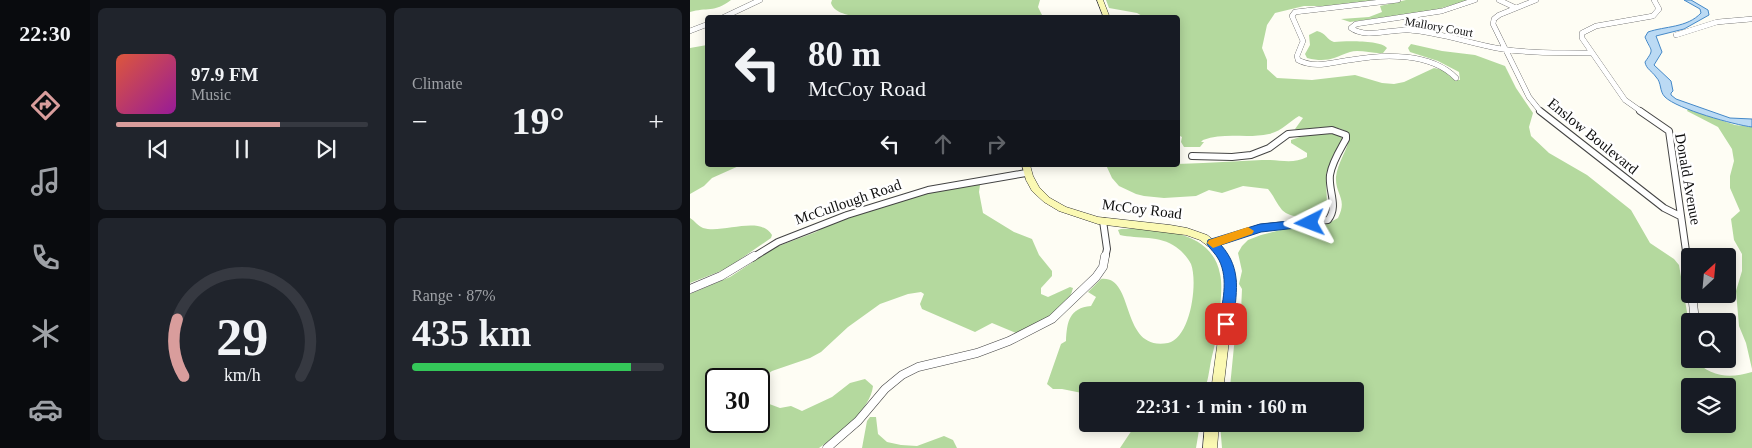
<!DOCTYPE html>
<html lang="en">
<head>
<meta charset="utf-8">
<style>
  :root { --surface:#171b24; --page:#20242c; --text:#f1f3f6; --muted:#9ea1a6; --line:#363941; --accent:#d99d9c }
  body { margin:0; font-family:"Times New Roman",serif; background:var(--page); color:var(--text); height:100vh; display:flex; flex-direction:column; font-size:19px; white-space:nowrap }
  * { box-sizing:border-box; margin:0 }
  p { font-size:16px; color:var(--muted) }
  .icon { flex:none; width:28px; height:28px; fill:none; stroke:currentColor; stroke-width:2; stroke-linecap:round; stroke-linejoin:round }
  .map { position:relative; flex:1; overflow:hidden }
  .details { display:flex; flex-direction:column; gap:8px; padding:8px; background:#0d0f14; width:600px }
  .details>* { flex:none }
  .hud { position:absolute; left:15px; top:15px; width:475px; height:152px; border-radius:5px; box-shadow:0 2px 12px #0003; background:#171b24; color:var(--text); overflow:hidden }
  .needle { width:32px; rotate:26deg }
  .controls { position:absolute; left:991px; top:248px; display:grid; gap:10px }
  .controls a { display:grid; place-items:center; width:55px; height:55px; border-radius:5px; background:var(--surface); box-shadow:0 2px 12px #0003; font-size:25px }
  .speed { position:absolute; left:15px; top:368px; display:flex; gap:10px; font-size:25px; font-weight:700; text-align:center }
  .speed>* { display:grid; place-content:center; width:65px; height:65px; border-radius:50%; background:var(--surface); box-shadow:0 2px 12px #0003; line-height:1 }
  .speed .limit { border:2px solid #111; border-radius:8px; background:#fff; color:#111 }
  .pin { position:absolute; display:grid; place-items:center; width:42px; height:42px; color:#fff; margin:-21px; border-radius:10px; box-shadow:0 2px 8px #0006 }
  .me { position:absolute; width:55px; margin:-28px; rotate:267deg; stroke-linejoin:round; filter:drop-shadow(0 0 4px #0008) }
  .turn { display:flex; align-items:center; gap:18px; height:105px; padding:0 20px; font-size:22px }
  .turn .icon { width:65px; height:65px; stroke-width:2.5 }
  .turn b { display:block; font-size:35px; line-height:42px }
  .lanes { display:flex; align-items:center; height:48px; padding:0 20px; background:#0003; justify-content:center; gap:25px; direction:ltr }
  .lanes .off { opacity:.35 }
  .big { font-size:38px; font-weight:800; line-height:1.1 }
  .details .card { flex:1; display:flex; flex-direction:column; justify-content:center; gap:8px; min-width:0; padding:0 18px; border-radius:8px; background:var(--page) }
  .details .dial { align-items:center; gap:0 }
  .dial svg { height:130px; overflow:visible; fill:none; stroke:var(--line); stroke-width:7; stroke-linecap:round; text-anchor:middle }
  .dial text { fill:var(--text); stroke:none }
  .song { display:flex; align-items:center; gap:15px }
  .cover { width:60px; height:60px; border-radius:8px; background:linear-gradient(135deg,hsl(10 70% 55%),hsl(300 70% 35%)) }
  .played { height:5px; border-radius:2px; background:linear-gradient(90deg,var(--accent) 65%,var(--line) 65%) }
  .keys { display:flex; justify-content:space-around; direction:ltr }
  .heat { display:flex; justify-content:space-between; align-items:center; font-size:28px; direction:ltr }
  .charge { height:8px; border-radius:4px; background:linear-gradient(90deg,#34c759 87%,var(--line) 0) }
  .details .tiles { flex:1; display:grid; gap:8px; grid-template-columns:repeat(2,1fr) }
  .trip { position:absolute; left:389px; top:382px; width:285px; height:50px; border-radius:5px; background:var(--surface); box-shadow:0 2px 12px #0003; font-weight:800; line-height:50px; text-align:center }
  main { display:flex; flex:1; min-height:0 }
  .tab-bar { display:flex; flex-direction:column; width:90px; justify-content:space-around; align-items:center; background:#090b0e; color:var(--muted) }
  .tab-bar .icon { width:35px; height:35px }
  .tab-bar .active { color:var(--accent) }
  .tab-bar b { font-size:22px; color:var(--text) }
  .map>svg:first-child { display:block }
  .forest { fill:#b4d99e; fill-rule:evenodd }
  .water { fill:#bbdaf4; stroke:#4589c8 }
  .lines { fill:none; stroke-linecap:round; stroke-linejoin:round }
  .street-far2-casing { stroke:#434343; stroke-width:5.5 }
  .street-far1-casing { stroke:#434343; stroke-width:8 }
  .street-casing { stroke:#434343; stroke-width:9 }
  .secondary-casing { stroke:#323232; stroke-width:1 }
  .street-far2 { stroke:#fff; stroke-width:5 }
  .street-far1 { stroke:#fff; stroke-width:6 }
  .street { stroke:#fff; stroke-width:8 }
  .secondary { fill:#fbf9b3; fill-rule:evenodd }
  .route { fill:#1a73e8; stroke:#114b97 }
  .slow { fill:#f59e0b }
  .labels { text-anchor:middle; stroke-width:5; stroke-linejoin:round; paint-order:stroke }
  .far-street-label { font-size:12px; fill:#101010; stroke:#fff }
  .street-label { font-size:15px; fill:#101010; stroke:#fff }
</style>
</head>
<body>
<main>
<nav class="tab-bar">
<b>22:30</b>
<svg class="icon active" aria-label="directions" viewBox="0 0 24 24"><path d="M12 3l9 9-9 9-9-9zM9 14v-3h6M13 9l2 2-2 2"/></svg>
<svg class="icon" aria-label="music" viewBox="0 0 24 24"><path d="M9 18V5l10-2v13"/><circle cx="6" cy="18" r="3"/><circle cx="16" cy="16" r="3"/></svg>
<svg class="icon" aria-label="phone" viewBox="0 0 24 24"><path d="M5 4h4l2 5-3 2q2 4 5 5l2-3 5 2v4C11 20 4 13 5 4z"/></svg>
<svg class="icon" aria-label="climate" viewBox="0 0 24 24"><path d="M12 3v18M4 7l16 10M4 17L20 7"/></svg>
<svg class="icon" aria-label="car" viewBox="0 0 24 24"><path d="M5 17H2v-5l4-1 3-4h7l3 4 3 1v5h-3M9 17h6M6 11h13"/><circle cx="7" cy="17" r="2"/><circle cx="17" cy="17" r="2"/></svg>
</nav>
<section class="details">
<div class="tiles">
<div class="card">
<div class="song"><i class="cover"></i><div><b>97.9 FM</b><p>Music</p></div></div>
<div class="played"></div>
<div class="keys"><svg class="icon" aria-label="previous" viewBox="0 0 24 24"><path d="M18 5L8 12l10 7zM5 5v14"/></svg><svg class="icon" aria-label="pause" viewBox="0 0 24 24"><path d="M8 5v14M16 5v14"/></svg><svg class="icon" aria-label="next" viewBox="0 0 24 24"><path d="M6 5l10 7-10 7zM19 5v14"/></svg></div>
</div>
<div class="card"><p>Climate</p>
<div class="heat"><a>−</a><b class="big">19°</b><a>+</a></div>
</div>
<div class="card dial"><svg viewBox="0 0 100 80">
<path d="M14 69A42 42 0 1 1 86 69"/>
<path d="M14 69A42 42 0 0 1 10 34" stroke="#d99d9c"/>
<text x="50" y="56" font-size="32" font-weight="700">29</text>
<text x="50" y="72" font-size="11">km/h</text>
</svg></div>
<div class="card"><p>Range · 87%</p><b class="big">435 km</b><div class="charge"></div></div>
</div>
</section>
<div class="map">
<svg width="1062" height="448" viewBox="0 0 1062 448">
  <rect width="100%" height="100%" fill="#fefdf4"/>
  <!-- forest -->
  <path class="forest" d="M 0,0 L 41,0 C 24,13 17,7 0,12 Z
    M 142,0 L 350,0 L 348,7 L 353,17 L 165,17 C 157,14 144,13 141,3 Z
    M 416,0 L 687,0 L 636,6 L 614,6 L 585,13 L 577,25 L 572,48 L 577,60 L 577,69 L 587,78 L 622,80 L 665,75 L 692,83 L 704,84 L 714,82 L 744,68 L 753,70 L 763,79 L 770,80 L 769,72 L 748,61 L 720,52 L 718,48 L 721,44 L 752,51 L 785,55 L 815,66 L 826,88 L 843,113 L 839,127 L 841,136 L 859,153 L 897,175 L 941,210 L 960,243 L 984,259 L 989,265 L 998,318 L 1000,359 L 1003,359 C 1021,377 1039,379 1062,372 L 1062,448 L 532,448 L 530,424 L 665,424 L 665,391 L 537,391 L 540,387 L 544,346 L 551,311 L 552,289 L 549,284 L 552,271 L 548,253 L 552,246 L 558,240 L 571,235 L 598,228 L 635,225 L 648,218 C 658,198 645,195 646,177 C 648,153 681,126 632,127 C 624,128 617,130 608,130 L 605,129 L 613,118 L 609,116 C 599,122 592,131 579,134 C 557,139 535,132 513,140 L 511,142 L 514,142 L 510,147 L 494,147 L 491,142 L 492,137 L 488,135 L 488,18 L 454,17 L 447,13 L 419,8 ZM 1000,386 L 1038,386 L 1038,424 L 1000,424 Z
    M 716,0 L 779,0 L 745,10 L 660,22 L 651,19 L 679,17 L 692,12 L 690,6 Z
    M 627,31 C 636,33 637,40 644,42 C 656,41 690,40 697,48 L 693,53 C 683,54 669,49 660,52 C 643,58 637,63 617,58 L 615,54 L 620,45 L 619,35 Z
    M 17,45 L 18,165 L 51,165 L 22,178 L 14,186 L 0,194 L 0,48 Z
    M 998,109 L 1045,125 L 1062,127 L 1062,369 L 1056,343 L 1049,326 L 1046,291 L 1052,271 L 1052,254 L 1044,240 L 1041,219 L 1050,211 L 1040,188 L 1040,176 L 1044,161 L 1042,149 L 1028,127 L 997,111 Z
    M 640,132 L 650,135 L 653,140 L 641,160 L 636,175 L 637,207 C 627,217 603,221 592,210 C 586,203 584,196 578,189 L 553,186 L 532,193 L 519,190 L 506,196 L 474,198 L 454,196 L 446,194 L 429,186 L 422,178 L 416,165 C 469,165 519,163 572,160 C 588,159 602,165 617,157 L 617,153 L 601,143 L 601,140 L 619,134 Z
    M 288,184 L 290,185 L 289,192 L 293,213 L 324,232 L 342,239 L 349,255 L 362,271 L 362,276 L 351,288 L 351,294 L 358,297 L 380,287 L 383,288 C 378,312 345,325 326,333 L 302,323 L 285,332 L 232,309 L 230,304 L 234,294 L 231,292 L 218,294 L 190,304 L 158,327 L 131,352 L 120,358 L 82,371 L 69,380 L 26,379 L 26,421 L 69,421 L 69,400 L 90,408 L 101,406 L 112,411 L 142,397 L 160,383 L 175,379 L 183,386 C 181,409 147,436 129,448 L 0,448 L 0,294 L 40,277 L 86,247 L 126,232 L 137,225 L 234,194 Z
    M 0,218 C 5,221 8,226 13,228 C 33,234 70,215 82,235 L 81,238 L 36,269 L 0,283 Z
    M 431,229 C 467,228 522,230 530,274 C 533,285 530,308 529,320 C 528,335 524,347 521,361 C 519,371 518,382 514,391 L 398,391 L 397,394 L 372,389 L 363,389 L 357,384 L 371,344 L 376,341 C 377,322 379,308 401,306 L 406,297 L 398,292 L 411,279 C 446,275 429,352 478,343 C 501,338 508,282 501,264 C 498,258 492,251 486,247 C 470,235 448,239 430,235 L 428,230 Z
    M 180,417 L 186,417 L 188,434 L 197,442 L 211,445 L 227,446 L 254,436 L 263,440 L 267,448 L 172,448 L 177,421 Z
    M 480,424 L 510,424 L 506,448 L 430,448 L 442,430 Z"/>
  <!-- water -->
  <path class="water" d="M 994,0 L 1001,0 L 1018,10 L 1019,15 L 994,29 L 966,36 L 972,52 L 964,65 L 981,81 L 983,91 L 981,93 L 981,95 L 986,99 L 1040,118 L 1062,119 L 1062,127 C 1045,125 987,109 975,97 C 969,91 972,83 966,77 C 962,71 956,69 955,62 C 965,48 961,52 955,37 L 958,32 C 975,26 997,28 1011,13 L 1010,9 Z"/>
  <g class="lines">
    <defs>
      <path id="street-far2" d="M 708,0 L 605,12 L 602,16 L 613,41 L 607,56 L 608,60 C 625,69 643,62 660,60 C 693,54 741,52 766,78
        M 785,0 L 752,11 L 666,24 L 661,28 C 676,39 700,29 718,30 C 750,32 781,44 812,49 C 842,54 871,52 901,53
        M 809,0 L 826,8
        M 846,0 L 809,15 L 804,19 L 803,24 L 839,97 L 851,112
        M 32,18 L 70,0
        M 0,31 L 18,24
        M 986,35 L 1027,22 L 1062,19
        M 952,112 L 935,100 L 892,38 L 892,33 L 906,26 L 963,16 L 969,9 L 964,0"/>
      <path id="street-far1" d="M 850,111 L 974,208 L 990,216
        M 950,111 L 979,131 L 997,258
        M 502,156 L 542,157 L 561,155 L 579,148 L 598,134 L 642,130 L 656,135 L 656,139 C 650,150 642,162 640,175 C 638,191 649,206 638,220 L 570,228 L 523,243
        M 413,221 L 417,249 L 415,258
        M 62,258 L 88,242 L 157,215 L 238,190 L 336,173"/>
      <path id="street" d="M 997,256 L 1000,278
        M 0,289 L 31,276 L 64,256
        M 1002,294 L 1005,321
        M 1010,359 L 1011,362
        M 137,448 L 168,421 L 195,389 L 212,375 L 228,367 L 287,353 L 319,341 L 362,319 L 406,277 L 413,267 L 415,256"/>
      <path id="secondary" d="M 407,0 L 413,0 L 420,18 L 414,18 Z
        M 332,165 L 340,165 L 343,176 L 349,187 L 360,198 L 376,207 L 408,217 L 480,225 L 497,228 L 517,235 L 530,245 L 541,262 L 546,281 L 533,391 L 521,391 L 536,281 L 531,262 L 523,250 L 510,240 L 496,235 L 408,224 L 369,211 L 354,202 L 342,191 L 336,180 Z
        M 515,424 L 529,424 L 527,448 L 513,448 Z"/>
    </defs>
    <!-- street-far2 casing -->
    <use href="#street-far2" class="street-far2-casing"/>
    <!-- street-far1 casing -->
    <use href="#street-far1" class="street-far1-casing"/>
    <!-- street casing -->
    <use href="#street" class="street-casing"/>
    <!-- secondary casing -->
    <use href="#secondary" class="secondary-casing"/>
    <!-- street-far2 -->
    <use href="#street-far2" class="street-far2"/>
    <!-- street-far1 -->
    <use href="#street-far1" class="street-far1"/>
    <!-- street -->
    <use href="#street" class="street"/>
    <!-- secondary -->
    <use href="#secondary" class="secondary"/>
  </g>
  <!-- route -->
  <path class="route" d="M 620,219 L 624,220 L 625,223 L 624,226 L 571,232 L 531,245 C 553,270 546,294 543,324 L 541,328 L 536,330 L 531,328 L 529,324 C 532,303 539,280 529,260 C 526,254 520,249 517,244 L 518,240 L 570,224 Z"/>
  <!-- slow -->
  <path class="slow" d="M 558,227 L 564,231 L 562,234 L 523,248 L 517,243 L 519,240 Z"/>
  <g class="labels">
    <!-- far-street labels -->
    <g class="far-street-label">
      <text transform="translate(749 27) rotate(10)" y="4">Mallory Court</text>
    </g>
    <!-- street labels -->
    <g class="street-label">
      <text transform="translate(903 136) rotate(39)" y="5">Enslow Boulevard</text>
      <text transform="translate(998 179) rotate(80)" y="5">Donald Avenue</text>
      <text transform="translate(158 202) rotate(-19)" y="5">McCullough Road</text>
      <text transform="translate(452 209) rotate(7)" y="5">McCoy Road</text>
    </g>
  </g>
</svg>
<div class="controls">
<a><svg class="needle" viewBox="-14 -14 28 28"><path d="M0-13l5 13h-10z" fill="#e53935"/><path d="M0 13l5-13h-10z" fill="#9ea1a6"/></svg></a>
<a><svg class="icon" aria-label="search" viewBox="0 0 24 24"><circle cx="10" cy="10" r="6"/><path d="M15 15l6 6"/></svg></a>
<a><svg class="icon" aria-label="layers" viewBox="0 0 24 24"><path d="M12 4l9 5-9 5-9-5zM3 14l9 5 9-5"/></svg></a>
</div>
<div class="speed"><div class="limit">30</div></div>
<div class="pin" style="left:536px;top:324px;background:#d93025"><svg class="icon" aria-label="arrive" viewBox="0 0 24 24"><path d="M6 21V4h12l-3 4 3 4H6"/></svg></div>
<svg class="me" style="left:620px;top:223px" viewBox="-20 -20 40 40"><path d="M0-17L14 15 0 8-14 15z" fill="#1a73e8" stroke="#fff" stroke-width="4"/></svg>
<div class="trip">22:31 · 1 min · 160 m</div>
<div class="hud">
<div class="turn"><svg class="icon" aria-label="left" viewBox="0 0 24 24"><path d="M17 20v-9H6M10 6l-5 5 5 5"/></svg><div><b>80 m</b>McCoy Road</div></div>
<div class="lanes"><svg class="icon" aria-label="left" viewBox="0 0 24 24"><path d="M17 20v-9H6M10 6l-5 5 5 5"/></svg><svg class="icon off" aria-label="ahead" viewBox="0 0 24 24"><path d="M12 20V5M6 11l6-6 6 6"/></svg><svg class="icon off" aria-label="right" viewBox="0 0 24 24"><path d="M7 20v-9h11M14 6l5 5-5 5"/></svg></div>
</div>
</div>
</main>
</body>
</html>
